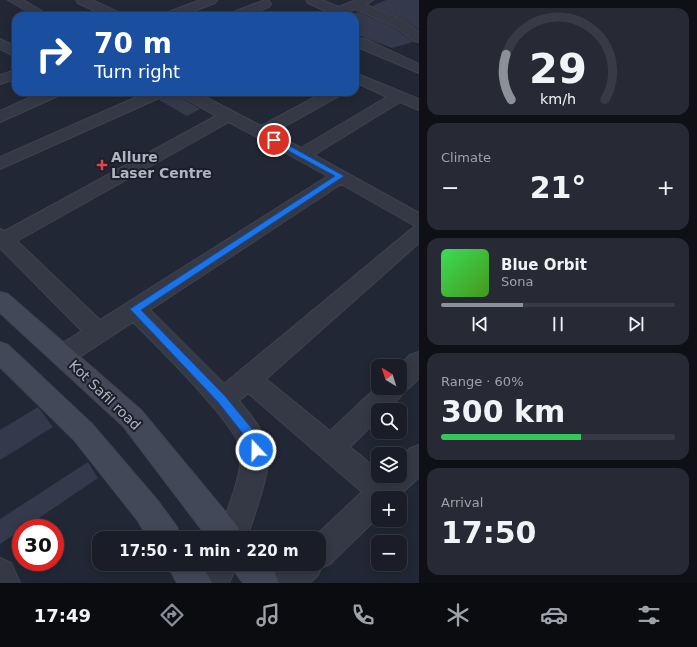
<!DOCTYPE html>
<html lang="en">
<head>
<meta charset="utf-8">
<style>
  :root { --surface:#1a1d28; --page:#272a34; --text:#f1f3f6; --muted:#9fa2a8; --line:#383b45; --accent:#8c9099 }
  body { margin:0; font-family:"DejaVu Sans",sans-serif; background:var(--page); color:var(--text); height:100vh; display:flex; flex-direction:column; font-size:15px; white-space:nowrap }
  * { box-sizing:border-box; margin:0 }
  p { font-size:13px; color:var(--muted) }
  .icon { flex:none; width:22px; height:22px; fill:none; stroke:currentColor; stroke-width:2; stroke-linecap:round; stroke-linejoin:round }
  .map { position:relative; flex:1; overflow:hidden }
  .panel { display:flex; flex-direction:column; gap:8px; padding:8px; background:#0e1016; width:278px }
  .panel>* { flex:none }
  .top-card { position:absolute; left:12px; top:12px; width:347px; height:84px; border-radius:12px; box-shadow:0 2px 10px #0003,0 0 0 1px var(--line); background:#1a4fa0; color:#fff; overflow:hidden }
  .needle { width:26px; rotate:322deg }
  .controls { position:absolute; left:371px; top:359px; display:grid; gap:8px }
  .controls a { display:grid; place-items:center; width:36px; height:36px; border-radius:8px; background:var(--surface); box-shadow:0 2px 10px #0003,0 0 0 1px var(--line); font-size:20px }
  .speed { position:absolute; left:12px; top:519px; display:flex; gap:8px; font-size:20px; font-weight:700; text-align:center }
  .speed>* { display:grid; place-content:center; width:52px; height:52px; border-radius:50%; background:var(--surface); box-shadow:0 2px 10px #0003,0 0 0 1px var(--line); line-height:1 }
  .speed .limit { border:6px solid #d22; background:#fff; color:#111 }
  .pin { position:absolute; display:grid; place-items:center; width:34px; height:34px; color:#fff; margin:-17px; border:2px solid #fff; border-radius:50%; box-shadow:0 1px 4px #0007 }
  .me { position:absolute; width:44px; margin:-22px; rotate:339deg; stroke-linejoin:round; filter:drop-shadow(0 0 3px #0008) }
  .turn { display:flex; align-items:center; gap:14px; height:84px; padding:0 16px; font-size:18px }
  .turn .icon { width:52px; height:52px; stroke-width:2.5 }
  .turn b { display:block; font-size:28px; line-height:34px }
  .big { font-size:30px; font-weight:700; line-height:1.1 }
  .panel .card { flex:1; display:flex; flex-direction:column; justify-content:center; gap:6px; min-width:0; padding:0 14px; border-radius:12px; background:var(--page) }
  .panel .dial { align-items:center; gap:0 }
  .dial svg { height:104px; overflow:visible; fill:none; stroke:var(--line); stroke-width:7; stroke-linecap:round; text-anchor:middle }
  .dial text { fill:var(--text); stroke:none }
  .song { display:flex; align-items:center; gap:12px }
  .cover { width:48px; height:48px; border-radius:6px; background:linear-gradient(135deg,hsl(130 70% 55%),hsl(100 70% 35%)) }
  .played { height:4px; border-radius:2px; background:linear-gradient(90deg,var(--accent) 35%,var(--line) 35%) }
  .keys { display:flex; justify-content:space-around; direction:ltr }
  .heat { display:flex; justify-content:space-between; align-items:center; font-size:22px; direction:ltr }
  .charge { height:6px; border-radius:3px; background:linear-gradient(90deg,#34c759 60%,var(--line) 0) }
  .trip { position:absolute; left:92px; top:531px; width:234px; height:40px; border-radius:12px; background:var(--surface); box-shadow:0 2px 10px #0003,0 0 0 1px var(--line); font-weight:700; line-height:40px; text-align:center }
  .dock { display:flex; height:64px; justify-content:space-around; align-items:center; background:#0a0c10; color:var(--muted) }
  .dock .icon { width:28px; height:28px }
  .dock .on { color:var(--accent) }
  .dock b { font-size:18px; color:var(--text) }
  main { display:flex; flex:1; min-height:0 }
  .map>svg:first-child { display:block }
  .building { fill:#343a4c }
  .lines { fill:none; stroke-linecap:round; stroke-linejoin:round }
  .minor-casing { stroke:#3e434f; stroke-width:2 }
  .secondary-casing { stroke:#3e434f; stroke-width:2 }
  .minor { fill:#353946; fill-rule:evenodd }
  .secondary { fill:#434858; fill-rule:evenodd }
  .route { fill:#1a73e8; stroke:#114b97 }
  .health-dot { fill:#e0444e; stroke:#1b1f2a; stroke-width:1.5 }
  .labels { text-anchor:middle; stroke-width:4; stroke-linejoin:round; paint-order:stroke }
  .poi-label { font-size:14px; font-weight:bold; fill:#afb4c2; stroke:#1b1f2a; text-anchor:start }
  .street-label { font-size:14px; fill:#afb4c2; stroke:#1b1f2a }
</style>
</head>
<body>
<main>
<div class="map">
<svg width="419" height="583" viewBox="0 0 419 583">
  <rect width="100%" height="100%" fill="#222735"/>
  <!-- building -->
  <path class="building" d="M 386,0 L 419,0 L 419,30 L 405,19 L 372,6 Z
    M 358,12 L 393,27 L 413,42 L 392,48 L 355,34 L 355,13 Z
    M 170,92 L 174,92 L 178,96 L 200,109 L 187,116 L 159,100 L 167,96 Z
    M 38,407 L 53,427 L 0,460 L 0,430 Z
    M 88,462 L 98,478 L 24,528 L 21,528 L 21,530 L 0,544 L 0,519 Z"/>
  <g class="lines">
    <defs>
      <path id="minor" d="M 8,0 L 23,0 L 50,16 L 35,16 Z
        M 76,0 L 92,0 L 120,13 L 122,16 L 106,16 L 78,3 Z
        M 200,0 L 217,0 L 215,3 L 181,16 L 164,16 L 166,13 Z
        M 265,0 L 269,1 L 271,4 L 269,7 L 246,16 L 229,16 L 231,13 Z
        M 306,0 L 322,0 L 339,7 L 356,0 L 373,0 L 366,5 L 404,20 L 419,32 L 419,42 L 414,41 L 394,26 L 355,9 L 339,16 L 322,16 L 328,12 L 308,3 Z
        M 355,38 L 365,39 L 419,64 L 419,73 L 355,46 Z
        M 0,39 L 16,47 L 16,57 L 0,49 Z
        M 16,70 L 16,79 L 0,84 L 0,75 Z
        M 355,73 L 419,99 L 419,110 L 400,102 L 314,155 L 419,213 L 419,243 L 266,379 L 330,431 L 378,386 L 378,388 L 400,388 L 399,366 L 410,355 L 419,352 L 419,378 L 409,388 L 405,390 L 402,395 L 387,410 L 378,410 L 378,419 L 350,447 L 378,470 L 378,476 L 400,476 L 400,458 L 409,449 L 419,445 L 419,477 L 397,498 L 378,498 L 378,517 L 330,564 L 321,568 L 318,575 L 310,583 L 271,583 L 276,572 L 284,564 L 319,564 L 319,538 L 313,538 L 362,492 L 248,393 L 239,401 C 251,415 263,430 268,448 C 273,466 253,518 247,538 L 217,538 C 225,515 243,475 241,451 C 240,427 153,342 133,322 L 72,362 L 63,365 L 54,362 L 51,355 L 54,348 L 82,331 L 0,248 L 0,229 L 5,231 L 216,116 L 179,95 L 176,92 L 196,92 L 261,126 L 325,92 L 344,92 L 341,95 L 273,133 L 301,148 L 387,97 L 355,82 ZM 229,122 L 328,176 L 100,320 L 17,241 ZM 341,184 L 415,226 L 224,384 L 150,310 Z
        M 42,92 L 63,92 L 60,95 L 0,122 L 0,111 Z
        M 148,92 L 169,92 L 166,95 L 0,169 L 0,157 Z
        M 0,558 L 11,563 L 20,583 L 0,583 Z
        M 206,564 L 238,564 L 229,583 L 197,583 Z"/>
      <path id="secondary" d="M 0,292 L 8,294 L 141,410 L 238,527 L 242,538 L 208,538 L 123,426 L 0,313 Z
        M 0,342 L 8,345 L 92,424 L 158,501 L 177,527 L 181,538 L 148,538 L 138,521 L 74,440 L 0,367 Z
        M 167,564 L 202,564 L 212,583 L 177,583 Z
        M 232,564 L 268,564 L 274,572 L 279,583 L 243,583 L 237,575 Z"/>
    </defs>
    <!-- minor casing -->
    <use href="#minor" class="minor-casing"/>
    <!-- secondary casing -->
    <use href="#secondary" class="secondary-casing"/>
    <!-- minor -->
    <use href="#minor" class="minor"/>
    <!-- secondary -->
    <use href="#secondary" class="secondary"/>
  </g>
  <!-- route -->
  <path class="route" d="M 272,139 L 277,139 L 344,176 L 141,310 L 225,396 L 257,435 L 261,450 L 260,454 L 256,455 L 252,454 L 248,440 L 218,402 L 130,309 L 335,176 L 272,142 Z"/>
  <!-- markers -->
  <path class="health-dot" d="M100 159h4v4h4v4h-4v4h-4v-4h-4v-4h4z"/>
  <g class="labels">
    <!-- poi labels -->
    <g class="poi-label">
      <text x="111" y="162">Allure<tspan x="111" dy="16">Laser Centre</tspan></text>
    </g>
    <!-- street labels -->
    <g class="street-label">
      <text transform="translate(105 395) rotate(44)" y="5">Kot Safil road</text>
    </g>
  </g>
</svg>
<div class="controls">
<a><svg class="needle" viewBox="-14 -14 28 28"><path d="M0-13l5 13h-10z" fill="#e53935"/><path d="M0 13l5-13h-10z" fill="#9fa2a8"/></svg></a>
<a><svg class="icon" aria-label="search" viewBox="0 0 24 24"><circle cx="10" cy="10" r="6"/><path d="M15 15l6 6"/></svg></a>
<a><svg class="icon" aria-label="layers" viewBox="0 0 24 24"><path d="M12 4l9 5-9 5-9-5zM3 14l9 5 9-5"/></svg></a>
<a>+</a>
<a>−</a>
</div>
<div class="speed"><div class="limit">30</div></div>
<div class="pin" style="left:274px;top:140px;background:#d93025"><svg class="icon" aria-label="arrive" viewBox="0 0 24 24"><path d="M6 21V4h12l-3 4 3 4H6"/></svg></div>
<svg class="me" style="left:256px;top:450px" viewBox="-20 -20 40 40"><circle r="17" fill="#1a73e8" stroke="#fff" stroke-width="3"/><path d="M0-11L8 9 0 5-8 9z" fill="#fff"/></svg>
<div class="trip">17:50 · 1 min · 220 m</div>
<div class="top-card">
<div class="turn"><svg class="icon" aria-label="right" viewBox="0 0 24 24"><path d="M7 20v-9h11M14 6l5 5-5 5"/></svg><div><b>70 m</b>Turn right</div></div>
</div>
</div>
<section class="panel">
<div class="card dial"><svg viewBox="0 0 100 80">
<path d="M14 69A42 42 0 1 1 86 69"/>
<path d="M14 69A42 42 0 0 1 10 34" stroke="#8c9099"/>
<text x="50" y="56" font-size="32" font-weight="700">29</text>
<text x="50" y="72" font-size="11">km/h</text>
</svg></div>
<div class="card"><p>Climate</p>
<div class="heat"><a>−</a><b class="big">21°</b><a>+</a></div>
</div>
<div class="card">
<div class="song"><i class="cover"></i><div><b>Blue Orbit</b><p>Sona</p></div></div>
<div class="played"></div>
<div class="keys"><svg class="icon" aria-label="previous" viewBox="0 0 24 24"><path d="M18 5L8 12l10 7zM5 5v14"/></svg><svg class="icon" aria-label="pause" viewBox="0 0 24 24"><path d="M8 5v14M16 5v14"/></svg><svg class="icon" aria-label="next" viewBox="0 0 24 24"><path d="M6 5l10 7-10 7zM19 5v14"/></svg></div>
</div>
<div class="card"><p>Range · 60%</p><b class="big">300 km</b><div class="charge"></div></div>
<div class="card"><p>Arrival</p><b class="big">17:50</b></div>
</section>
</main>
<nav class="dock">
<b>17:49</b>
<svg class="icon on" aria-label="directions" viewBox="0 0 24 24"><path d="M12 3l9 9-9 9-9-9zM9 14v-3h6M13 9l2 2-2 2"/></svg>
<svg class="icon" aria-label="music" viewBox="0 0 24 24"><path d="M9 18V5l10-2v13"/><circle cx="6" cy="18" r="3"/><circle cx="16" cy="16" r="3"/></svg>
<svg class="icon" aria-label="phone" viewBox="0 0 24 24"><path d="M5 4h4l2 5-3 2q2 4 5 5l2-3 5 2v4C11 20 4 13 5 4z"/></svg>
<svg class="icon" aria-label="climate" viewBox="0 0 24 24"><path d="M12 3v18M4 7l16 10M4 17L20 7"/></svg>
<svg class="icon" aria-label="car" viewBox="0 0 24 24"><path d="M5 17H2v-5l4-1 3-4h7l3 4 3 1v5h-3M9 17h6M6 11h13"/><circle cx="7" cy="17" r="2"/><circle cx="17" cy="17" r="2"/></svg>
<svg class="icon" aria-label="filters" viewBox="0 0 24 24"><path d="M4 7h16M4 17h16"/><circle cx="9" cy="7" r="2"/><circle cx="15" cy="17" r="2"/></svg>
</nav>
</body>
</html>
